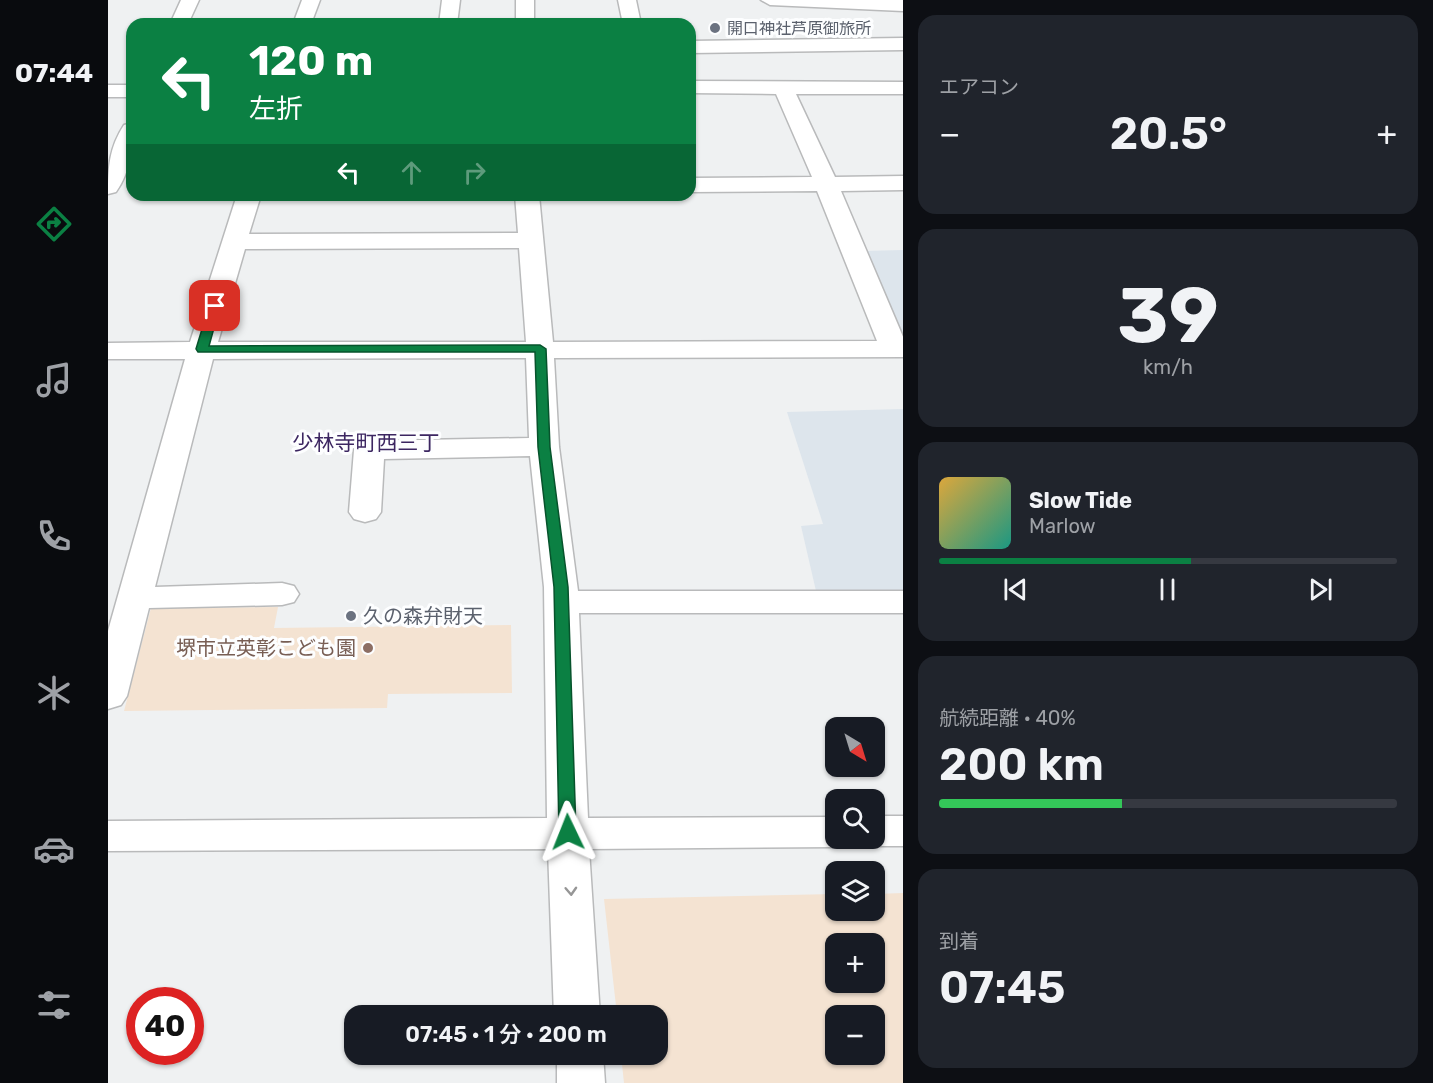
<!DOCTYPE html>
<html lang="ja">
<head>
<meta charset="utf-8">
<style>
  :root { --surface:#171b24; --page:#20242c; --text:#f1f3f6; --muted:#9ea1a6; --line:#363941; --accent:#0b8043 }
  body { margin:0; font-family:Rubik,"Noto Sans JP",sans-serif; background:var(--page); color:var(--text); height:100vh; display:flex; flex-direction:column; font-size:22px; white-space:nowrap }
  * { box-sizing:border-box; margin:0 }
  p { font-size:20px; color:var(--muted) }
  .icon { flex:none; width:33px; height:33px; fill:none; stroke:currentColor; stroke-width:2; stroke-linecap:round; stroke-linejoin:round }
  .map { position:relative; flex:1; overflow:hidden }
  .sheet { display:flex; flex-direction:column; gap:15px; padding:15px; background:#0d0f14; width:530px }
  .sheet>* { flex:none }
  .top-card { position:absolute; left:18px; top:18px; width:570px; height:183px; border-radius:18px; box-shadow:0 2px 4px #0004; background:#0b8043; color:#fff; overflow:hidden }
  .needle { width:39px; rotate:142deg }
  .fabs { position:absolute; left:717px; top:717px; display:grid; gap:12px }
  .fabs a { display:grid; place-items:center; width:60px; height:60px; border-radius:12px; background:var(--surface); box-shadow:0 2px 4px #0004; font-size:30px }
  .speed { position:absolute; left:18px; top:987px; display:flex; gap:12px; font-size:30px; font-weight:700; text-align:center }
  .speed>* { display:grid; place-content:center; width:78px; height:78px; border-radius:50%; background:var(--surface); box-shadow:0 2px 4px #0004; line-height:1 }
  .speed .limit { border:9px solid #d22; background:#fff; color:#111 }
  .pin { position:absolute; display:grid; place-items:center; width:51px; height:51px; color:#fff; margin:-26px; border-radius:12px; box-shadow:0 3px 9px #0006 }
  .me { position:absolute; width:66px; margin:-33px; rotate:358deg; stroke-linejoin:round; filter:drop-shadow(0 0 4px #0008) }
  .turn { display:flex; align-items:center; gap:21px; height:126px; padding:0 24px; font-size:27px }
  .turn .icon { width:78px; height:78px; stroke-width:2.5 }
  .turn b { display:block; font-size:42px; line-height:51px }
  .lanes { display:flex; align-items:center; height:57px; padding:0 24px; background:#0003; justify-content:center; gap:30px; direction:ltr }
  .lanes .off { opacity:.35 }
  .big { font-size:45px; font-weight:600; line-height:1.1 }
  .sheet .card { flex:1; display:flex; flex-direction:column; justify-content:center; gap:9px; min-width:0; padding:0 21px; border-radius:18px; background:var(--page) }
  .sheet .dial { align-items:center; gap:0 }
  .dial b { font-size:78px; line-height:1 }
  .song { display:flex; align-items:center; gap:18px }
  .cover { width:72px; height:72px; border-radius:9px; background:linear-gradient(135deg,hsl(40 70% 55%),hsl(170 70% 35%)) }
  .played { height:6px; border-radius:3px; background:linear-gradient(90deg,var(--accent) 55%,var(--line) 55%) }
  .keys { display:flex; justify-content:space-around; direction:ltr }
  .heat { display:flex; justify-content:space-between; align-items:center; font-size:33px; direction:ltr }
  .charge { height:9px; border-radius:4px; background:linear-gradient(90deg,#34c759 40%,var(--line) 0) }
  .trip { position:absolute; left:236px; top:1005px; width:324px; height:60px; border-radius:18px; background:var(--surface); box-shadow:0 2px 4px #0004; font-weight:600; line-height:60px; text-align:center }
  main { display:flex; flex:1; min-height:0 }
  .tab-bar { display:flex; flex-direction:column; width:108px; justify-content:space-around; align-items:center; background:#090b0e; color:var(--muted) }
  .tab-bar .icon { width:42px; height:42px }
  .tab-bar .selected { color:var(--accent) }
  .tab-bar b { font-size:27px; color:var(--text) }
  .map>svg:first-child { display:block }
  .built { fill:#dde5ec }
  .education { fill:#f4e3d2; fill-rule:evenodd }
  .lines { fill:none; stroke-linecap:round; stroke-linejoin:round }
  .minor-casing { stroke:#b9babb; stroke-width:3 }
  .minor { fill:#fff; fill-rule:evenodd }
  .oneway { stroke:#969696 }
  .route { fill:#0b8043; stroke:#07532c; stroke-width:1.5 }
  .worship-dot { fill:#6b7280; stroke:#fdfeff; stroke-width:2 }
  .education-dot { fill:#8d6e63; stroke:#fdfeff; stroke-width:2 }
  .labels { text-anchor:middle; stroke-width:6; stroke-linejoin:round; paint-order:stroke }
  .far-worship-label { font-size:16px; fill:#5b616d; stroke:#fdfeff; text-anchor:start }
  .worship-label { font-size:20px; fill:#5b616d; stroke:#fdfeff; text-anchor:start }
  .education-label { font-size:20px; fill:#785e54; stroke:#fdfeff; text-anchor:end }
  .neighbourhood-label { font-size:21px; fill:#3c2661; stroke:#fdfeff }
</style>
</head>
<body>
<main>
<nav class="tab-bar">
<b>07:44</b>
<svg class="icon selected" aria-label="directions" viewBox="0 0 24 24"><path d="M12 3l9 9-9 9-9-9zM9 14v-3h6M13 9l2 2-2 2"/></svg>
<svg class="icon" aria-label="music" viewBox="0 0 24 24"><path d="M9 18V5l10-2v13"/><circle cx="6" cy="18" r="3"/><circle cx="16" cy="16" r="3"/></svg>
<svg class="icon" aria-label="phone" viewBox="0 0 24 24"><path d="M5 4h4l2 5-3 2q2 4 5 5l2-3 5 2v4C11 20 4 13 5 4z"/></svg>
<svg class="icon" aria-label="climate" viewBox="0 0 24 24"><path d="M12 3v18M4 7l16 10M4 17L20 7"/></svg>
<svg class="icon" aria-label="car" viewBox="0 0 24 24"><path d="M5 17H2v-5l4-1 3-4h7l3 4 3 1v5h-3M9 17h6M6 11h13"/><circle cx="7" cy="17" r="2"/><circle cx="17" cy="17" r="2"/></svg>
<svg class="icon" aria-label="filters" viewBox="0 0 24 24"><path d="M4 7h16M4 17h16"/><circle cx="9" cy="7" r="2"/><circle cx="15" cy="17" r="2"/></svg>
</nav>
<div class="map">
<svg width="796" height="1083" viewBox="0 0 796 1083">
  <rect width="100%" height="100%" fill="#eff1f2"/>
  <!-- built -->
  <path class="built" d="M 795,250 L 795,339 L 755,251 Z
    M 795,409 L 795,590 L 708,591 L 693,526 L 715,524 L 679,412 Z"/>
  <!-- education -->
  <path class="education" d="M 170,607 L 166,628 L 403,625 L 404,693 L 280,694 L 279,708 L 16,711 L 43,608 Z
    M 795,893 L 795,1083 L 516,1083 L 513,1055 L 549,1054 L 549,1016 L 509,1015 L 496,899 L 727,894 L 728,910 L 766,910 L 767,894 ZM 728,944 L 766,944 L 766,982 L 728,982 ZM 728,1016 L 766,1016 L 766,1054 L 728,1054 Z"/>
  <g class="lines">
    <defs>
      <path id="minor" d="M 73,0 L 91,0 L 80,24 L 62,24 Z
        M 194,0 L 212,0 L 203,24 L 185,24 Z
        M 334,0 L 352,0 L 349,24 L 331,24 Z
        M 408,0 L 426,0 L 426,24 L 408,24 Z
        M 510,0 L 528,0 L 533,24 L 515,24 Z
        M 653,0 L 796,0 L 796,11 L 662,5 Z
        M 796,38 L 796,50 L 582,53 L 582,41 Z
        M 582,81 L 796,82 L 796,94 L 688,94 L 727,177 L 796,176 L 796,190 L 733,191 L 796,339 L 796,357 L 446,358 L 451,447 L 470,591 L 796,591 L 796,613 L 471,613 L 480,818 L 728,817 L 728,838 L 745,838 L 742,843 L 728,847 L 481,849 L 492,1016 L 446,1016 L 440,849 L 0,851 L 0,821 L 439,818 L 436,587 L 422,456 L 276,459 L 273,512 L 268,519 L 257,522 L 246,519 L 241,512 L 246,450 L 250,444 L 261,441 L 421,438 L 418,358 L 105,359 L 47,587 L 174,583 L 186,586 L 191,594 L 186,602 L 174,605 L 41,608 L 19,696 L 13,705 L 0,709 L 0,631 L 77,359 L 0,359 L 0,343 L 82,342 L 129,195 L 153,195 L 141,234 L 410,233 L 407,195 L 431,195 L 445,342 L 769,341 L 709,191 L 582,192 L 582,178 L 704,177 L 668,94 L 582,93 ZM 411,248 L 418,342 L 110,342 L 137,249 Z
        M 0,85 L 24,85 L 24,97 L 0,97 Z
        M 24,123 C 24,148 23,171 8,192 L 0,194 C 0,168 1,148 16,125 Z
        M 766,816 L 796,816 L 796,846 L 766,846 L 752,842 L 750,838 L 766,838 Z
        M 449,1054 L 495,1054 L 497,1083 L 449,1083 Z"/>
    </defs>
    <!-- minor casing -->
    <use href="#minor" class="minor-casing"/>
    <!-- minor -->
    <use href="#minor" class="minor"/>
  </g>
  <!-- one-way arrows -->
  <defs><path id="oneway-chevron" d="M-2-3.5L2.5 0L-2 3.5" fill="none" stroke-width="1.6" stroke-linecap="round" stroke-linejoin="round" transform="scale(1.5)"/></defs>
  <use class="oneway" href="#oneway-chevron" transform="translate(463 891) rotate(87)"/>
  <!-- route -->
  <path class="route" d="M 107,303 L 112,306 L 101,346 L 432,345 L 438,349 L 442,447 L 460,587 L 468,832 L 466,837 L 454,837 L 451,832 L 446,587 L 430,447 L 427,352 L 90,352 L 88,349 L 101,306 Z"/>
  <!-- markers -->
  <g class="worship-dot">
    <circle cx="607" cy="28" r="6"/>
    <circle cx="243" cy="616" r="6"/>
  </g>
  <circle class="education-dot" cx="260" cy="648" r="6"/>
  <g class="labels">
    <!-- far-worship labels -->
    <g class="far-worship-label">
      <text x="619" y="34">開口神社芦原御旅所</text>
    </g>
    <!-- worship labels -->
    <g class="worship-label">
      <text x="255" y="623">久の森弁財天</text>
    </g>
    <!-- education labels -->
    <g class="education-label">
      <text x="248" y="655">堺市立英彰こども園</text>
    </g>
    <!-- neighbourhood labels -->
    <g class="neighbourhood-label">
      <text x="258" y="450">少林寺町西三丁</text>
    </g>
  </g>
</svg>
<div class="fabs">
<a><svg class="needle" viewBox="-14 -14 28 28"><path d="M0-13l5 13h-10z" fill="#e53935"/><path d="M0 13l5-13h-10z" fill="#9ea1a6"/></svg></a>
<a><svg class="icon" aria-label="search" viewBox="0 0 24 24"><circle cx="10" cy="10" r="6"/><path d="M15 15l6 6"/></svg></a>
<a><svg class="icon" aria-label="layers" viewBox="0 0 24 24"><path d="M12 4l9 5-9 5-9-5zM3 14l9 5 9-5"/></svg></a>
<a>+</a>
<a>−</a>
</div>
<div class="speed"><div class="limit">40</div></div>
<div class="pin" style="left:107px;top:306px;background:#d93025"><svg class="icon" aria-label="arrive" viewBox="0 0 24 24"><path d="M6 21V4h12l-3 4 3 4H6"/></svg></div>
<svg class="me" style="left:460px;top:832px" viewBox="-20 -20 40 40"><path d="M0-17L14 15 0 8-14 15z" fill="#0b8043" stroke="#fff" stroke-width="4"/></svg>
<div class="trip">07:45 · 1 分 · 200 m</div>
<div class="top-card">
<div class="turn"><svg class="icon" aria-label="left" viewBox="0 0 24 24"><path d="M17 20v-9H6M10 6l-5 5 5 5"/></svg><div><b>120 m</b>左折</div></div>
<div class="lanes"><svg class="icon" aria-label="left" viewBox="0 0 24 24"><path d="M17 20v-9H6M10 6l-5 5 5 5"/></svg><svg class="icon off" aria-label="ahead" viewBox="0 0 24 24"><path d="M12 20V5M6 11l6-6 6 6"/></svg><svg class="icon off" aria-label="right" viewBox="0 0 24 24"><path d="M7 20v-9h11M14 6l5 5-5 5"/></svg></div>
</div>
</div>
<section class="sheet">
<div class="card"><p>エアコン</p>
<div class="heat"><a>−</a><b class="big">20.5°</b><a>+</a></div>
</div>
<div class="card dial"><b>39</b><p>km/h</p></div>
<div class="card">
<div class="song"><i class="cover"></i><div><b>Slow Tide</b><p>Marlow</p></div></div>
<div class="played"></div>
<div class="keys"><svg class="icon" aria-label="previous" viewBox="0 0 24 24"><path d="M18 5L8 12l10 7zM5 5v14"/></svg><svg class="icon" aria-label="pause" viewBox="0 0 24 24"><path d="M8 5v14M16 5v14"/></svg><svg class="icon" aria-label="next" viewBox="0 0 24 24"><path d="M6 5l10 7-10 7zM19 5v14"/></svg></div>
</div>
<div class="card"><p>航続距離 · 40%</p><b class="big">200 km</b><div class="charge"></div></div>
<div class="card"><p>到着</p><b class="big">07:45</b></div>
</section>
</main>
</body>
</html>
